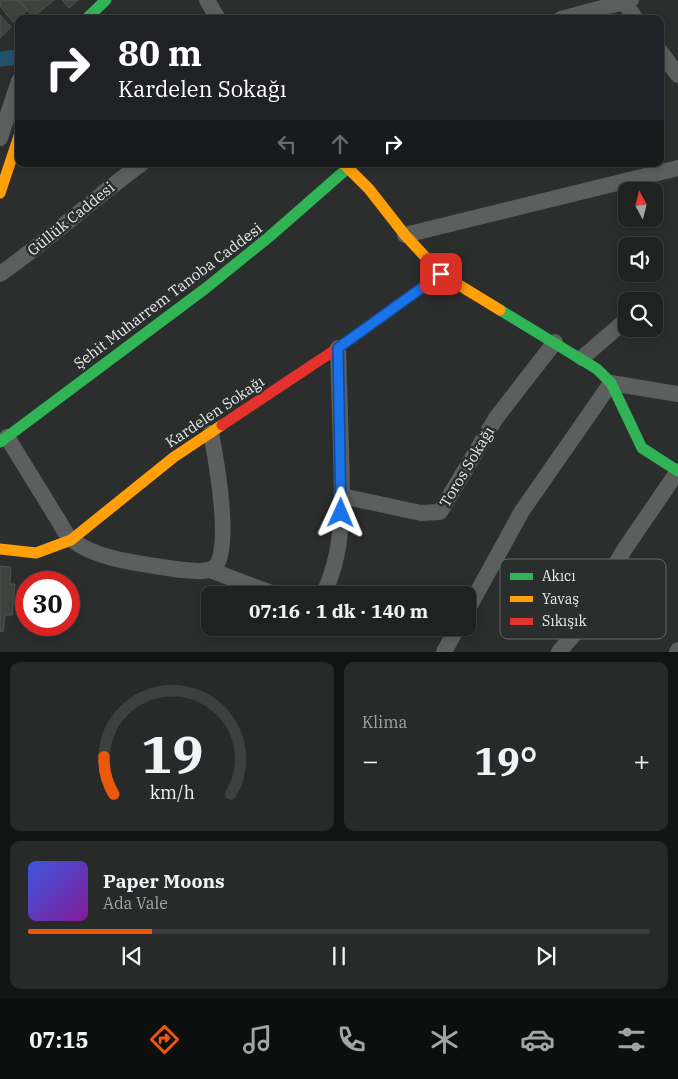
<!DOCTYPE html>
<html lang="tr">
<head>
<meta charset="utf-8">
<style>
  :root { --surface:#202222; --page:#282a2a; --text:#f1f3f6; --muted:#a2a4a5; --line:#3d3f40; --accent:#ea580c }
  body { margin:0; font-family:"IBM Plex Serif",serif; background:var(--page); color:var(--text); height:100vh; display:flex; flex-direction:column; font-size:19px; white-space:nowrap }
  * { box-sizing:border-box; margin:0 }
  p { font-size:16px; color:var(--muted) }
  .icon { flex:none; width:28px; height:28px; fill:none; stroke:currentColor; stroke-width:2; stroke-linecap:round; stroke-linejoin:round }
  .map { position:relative; height:652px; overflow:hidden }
  .drawer { display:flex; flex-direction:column; gap:10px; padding:10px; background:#121313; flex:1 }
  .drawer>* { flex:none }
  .top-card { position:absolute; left:15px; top:15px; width:649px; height:152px; border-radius:10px; box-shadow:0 2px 8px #0003,0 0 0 1px var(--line); background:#202124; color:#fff; overflow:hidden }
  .needle { width:32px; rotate:353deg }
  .controls { position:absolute; left:618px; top:182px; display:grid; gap:10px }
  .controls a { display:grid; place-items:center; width:45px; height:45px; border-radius:10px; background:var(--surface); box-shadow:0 2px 8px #0003,0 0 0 1px var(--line); font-size:25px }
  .speed { position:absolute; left:15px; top:571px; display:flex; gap:10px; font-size:25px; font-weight:700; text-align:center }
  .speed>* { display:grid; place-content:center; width:65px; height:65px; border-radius:50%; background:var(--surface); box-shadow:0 2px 8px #0003,0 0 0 1px var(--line); line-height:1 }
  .speed .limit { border:8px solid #d22; background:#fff; color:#111 }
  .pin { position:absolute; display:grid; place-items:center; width:42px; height:42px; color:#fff; margin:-21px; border-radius:10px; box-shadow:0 2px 8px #0006 }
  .me { position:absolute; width:55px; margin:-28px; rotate:1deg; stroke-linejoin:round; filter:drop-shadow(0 0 4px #0008) }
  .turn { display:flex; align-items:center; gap:18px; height:105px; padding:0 20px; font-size:22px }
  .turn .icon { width:65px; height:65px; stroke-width:2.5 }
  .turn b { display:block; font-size:35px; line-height:42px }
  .lanes { display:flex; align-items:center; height:48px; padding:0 20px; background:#0003; justify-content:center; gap:25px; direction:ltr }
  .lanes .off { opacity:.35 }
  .big { font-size:38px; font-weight:700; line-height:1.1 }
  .drawer .tile { flex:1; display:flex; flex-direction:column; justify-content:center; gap:8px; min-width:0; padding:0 18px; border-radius:10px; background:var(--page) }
  .drawer .dial { align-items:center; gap:0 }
  .dial svg { height:130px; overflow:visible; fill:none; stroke:var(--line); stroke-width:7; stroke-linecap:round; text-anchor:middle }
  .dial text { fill:var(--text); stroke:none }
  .song { display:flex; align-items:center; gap:15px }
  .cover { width:60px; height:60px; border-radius:8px; background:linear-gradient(135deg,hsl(230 70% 55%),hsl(290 70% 35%)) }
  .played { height:5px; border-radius:2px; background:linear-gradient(90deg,var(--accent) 20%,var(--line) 20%) }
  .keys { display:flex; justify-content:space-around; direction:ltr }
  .heat { display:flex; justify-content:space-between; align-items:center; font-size:28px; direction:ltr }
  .drawer .tiles { flex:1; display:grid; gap:10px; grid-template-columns:1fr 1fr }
  .tile:last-child { grid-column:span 2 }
  .trip { position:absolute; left:201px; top:586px; width:275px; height:50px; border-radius:10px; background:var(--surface); box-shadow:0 2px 8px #0003,0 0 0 1px var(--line); font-weight:700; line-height:50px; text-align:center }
  .dock { display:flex; height:80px; justify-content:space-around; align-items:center; background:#0d0e0e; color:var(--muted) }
  .dock .icon { width:35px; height:35px }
  .dock .current { color:var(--accent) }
  .dock b { font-size:22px; color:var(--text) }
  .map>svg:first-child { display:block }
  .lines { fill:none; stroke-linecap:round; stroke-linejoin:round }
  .canal { stroke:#24526b; stroke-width:15 }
  .building { fill:#3b453e; stroke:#515352 }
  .street { stroke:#5d5e5e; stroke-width:16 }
  .fast { stroke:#30b455; stroke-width:11 }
  .slow { stroke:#ff9f0a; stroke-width:11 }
  .jam { stroke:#e5322d; stroke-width:11 }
  .route-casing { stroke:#114b97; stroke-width:12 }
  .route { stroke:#1a73e8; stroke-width:9 }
  .labels { text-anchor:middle; stroke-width:5; stroke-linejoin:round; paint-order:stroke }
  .street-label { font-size:15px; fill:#e5e8e8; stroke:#2a2f2e }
  .key { fill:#2a2f2e; stroke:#626666; stroke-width:1 }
  .key-label { font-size:14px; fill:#e5e8e8 }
</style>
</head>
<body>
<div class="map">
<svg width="678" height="652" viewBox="0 0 678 652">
  <rect width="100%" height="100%" fill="#2b2e2d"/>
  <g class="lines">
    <!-- canal -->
    <path class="canal" d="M 0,59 L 19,57"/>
  </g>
  <!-- building -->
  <path class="building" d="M 1,0 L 19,0 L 27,11 L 13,22 L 0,6 Z
    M 19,0 L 54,0 L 33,17 Z
    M 62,0 L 78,0 L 69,8 Z
    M 0,15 L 11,27 L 0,38 Z
    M 0,566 L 11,567 L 10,584 L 15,584 L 12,615 L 5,615 L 3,632 L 0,631 Z"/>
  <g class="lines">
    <!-- street -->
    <path class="street" d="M 207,0 L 218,19
      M 622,0 L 636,19
      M 561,19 L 631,0
      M 660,51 L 678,75
      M 0,138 L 19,81
      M 405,235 L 678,168
      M 0,274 C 49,240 93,199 141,164
      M 582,358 L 626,320
      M 7,437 C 23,463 39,489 55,515 C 60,522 65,535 72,540 C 94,557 128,562 155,566 C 168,568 200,574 212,569 C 235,559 215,454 211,433
      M 342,496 L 421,513 L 440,512 L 496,418 L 555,342
      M 210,570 L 277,595
      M 323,595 C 346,549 342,498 341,448 C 340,415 339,381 338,348
      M 468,609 L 522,511 L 611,383 L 678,394
      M 444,652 L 457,628
      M 559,652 L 580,627 L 624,550 L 678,471
      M 677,652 L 678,650"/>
    <!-- fast -->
    <path class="fast" d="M 86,19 L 106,0
      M 500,310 L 597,369 L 611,383 L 642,448 L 678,471
      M 0,442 L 206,288 L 269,237 L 349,167"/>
    <!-- slow -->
    <path class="slow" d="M 344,164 L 369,189 L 405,235 L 441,274 L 500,310
      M 0,193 L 19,136
      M 0,549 L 36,553 L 71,540 L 174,457 L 222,425"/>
    <!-- jam -->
    <path class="jam" d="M 222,425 L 338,348 L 441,274"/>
  </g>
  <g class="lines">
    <defs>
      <path id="route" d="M 341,513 L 338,348 L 441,274"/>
    </defs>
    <!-- route casing -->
    <use href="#route" class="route-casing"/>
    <!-- route -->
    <use href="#route" class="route"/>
  </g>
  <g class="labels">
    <!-- street labels -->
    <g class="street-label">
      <text transform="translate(71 219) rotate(-39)" y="5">Güllük Caddesi</text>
      <text transform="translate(168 296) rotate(-37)" y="5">Şehit Muharrem Tanoba Caddesi</text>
      <text transform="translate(215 412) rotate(-34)" y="5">Kardelen Sokağı</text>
      <text transform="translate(467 467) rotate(-59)" y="5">Toros Sokağı</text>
    </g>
  </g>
  <!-- legend -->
  <rect x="500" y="559" width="166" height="80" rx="8" class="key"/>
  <rect x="510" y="573" width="23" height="7" fill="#30b455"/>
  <rect x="510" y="596" width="23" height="6" fill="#ff9f0a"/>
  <rect x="510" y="618" width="23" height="7" fill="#e5322d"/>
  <g class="key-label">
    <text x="542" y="581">Akıcı</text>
    <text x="542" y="604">Yavaş</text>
    <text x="542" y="626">Sıkışık</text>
  </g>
</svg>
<div class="controls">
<a><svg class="needle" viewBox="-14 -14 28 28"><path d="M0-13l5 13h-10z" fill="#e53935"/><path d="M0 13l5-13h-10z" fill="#a2a4a5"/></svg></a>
<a><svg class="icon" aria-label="sound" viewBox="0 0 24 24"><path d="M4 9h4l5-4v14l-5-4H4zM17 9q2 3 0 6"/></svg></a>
<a><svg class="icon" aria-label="search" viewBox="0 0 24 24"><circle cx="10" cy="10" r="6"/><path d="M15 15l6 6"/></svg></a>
</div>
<div class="speed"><div class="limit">30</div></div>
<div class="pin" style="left:441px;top:274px;background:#d93025"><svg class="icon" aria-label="arrive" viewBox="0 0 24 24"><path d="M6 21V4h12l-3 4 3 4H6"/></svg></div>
<svg class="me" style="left:341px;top:513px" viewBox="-20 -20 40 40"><path d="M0-17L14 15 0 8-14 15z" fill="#1a73e8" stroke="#fff" stroke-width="4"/></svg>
<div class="trip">07:16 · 1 dk · 140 m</div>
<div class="top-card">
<div class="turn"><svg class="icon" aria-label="right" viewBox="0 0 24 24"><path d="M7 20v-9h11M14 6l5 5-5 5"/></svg><div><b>80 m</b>Kardelen Sokağı</div></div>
<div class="lanes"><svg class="icon off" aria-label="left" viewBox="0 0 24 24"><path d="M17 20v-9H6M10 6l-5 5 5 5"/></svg><svg class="icon off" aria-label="ahead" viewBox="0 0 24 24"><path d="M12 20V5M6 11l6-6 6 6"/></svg><svg class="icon" aria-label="right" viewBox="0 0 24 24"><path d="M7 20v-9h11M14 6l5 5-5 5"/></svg></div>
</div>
</div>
<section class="drawer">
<div class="tiles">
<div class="tile dial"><svg viewBox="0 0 100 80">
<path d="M14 69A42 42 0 1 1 86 69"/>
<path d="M14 69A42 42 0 0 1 8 46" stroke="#ea580c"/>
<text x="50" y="56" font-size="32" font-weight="700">19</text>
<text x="50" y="72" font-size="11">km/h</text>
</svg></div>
<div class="tile"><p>Klima</p>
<div class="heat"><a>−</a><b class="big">19°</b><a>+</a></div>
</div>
<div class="tile">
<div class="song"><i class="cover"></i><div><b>Paper Moons</b><p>Ada Vale</p></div></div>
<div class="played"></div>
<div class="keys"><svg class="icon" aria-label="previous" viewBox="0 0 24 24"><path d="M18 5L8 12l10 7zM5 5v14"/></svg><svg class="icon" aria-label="pause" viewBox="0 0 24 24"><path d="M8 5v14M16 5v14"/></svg><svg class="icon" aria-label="next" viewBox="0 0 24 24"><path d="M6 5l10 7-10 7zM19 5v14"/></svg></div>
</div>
</div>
</section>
<nav class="dock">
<b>07:15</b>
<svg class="icon current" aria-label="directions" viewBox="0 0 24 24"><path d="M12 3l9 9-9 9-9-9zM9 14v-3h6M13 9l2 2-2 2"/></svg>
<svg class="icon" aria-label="music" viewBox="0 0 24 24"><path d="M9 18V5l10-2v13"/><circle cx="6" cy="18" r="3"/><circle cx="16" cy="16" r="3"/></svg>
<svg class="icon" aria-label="phone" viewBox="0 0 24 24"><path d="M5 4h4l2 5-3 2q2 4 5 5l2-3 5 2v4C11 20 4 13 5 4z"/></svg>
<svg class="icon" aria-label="climate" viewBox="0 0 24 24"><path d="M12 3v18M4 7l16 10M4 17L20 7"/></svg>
<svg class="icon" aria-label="car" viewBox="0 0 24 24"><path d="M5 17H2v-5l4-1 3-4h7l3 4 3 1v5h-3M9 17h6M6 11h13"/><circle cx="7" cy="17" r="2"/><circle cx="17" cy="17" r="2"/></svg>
<svg class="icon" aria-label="filters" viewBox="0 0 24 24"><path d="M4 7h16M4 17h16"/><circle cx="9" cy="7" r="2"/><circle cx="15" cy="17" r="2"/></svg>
</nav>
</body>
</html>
